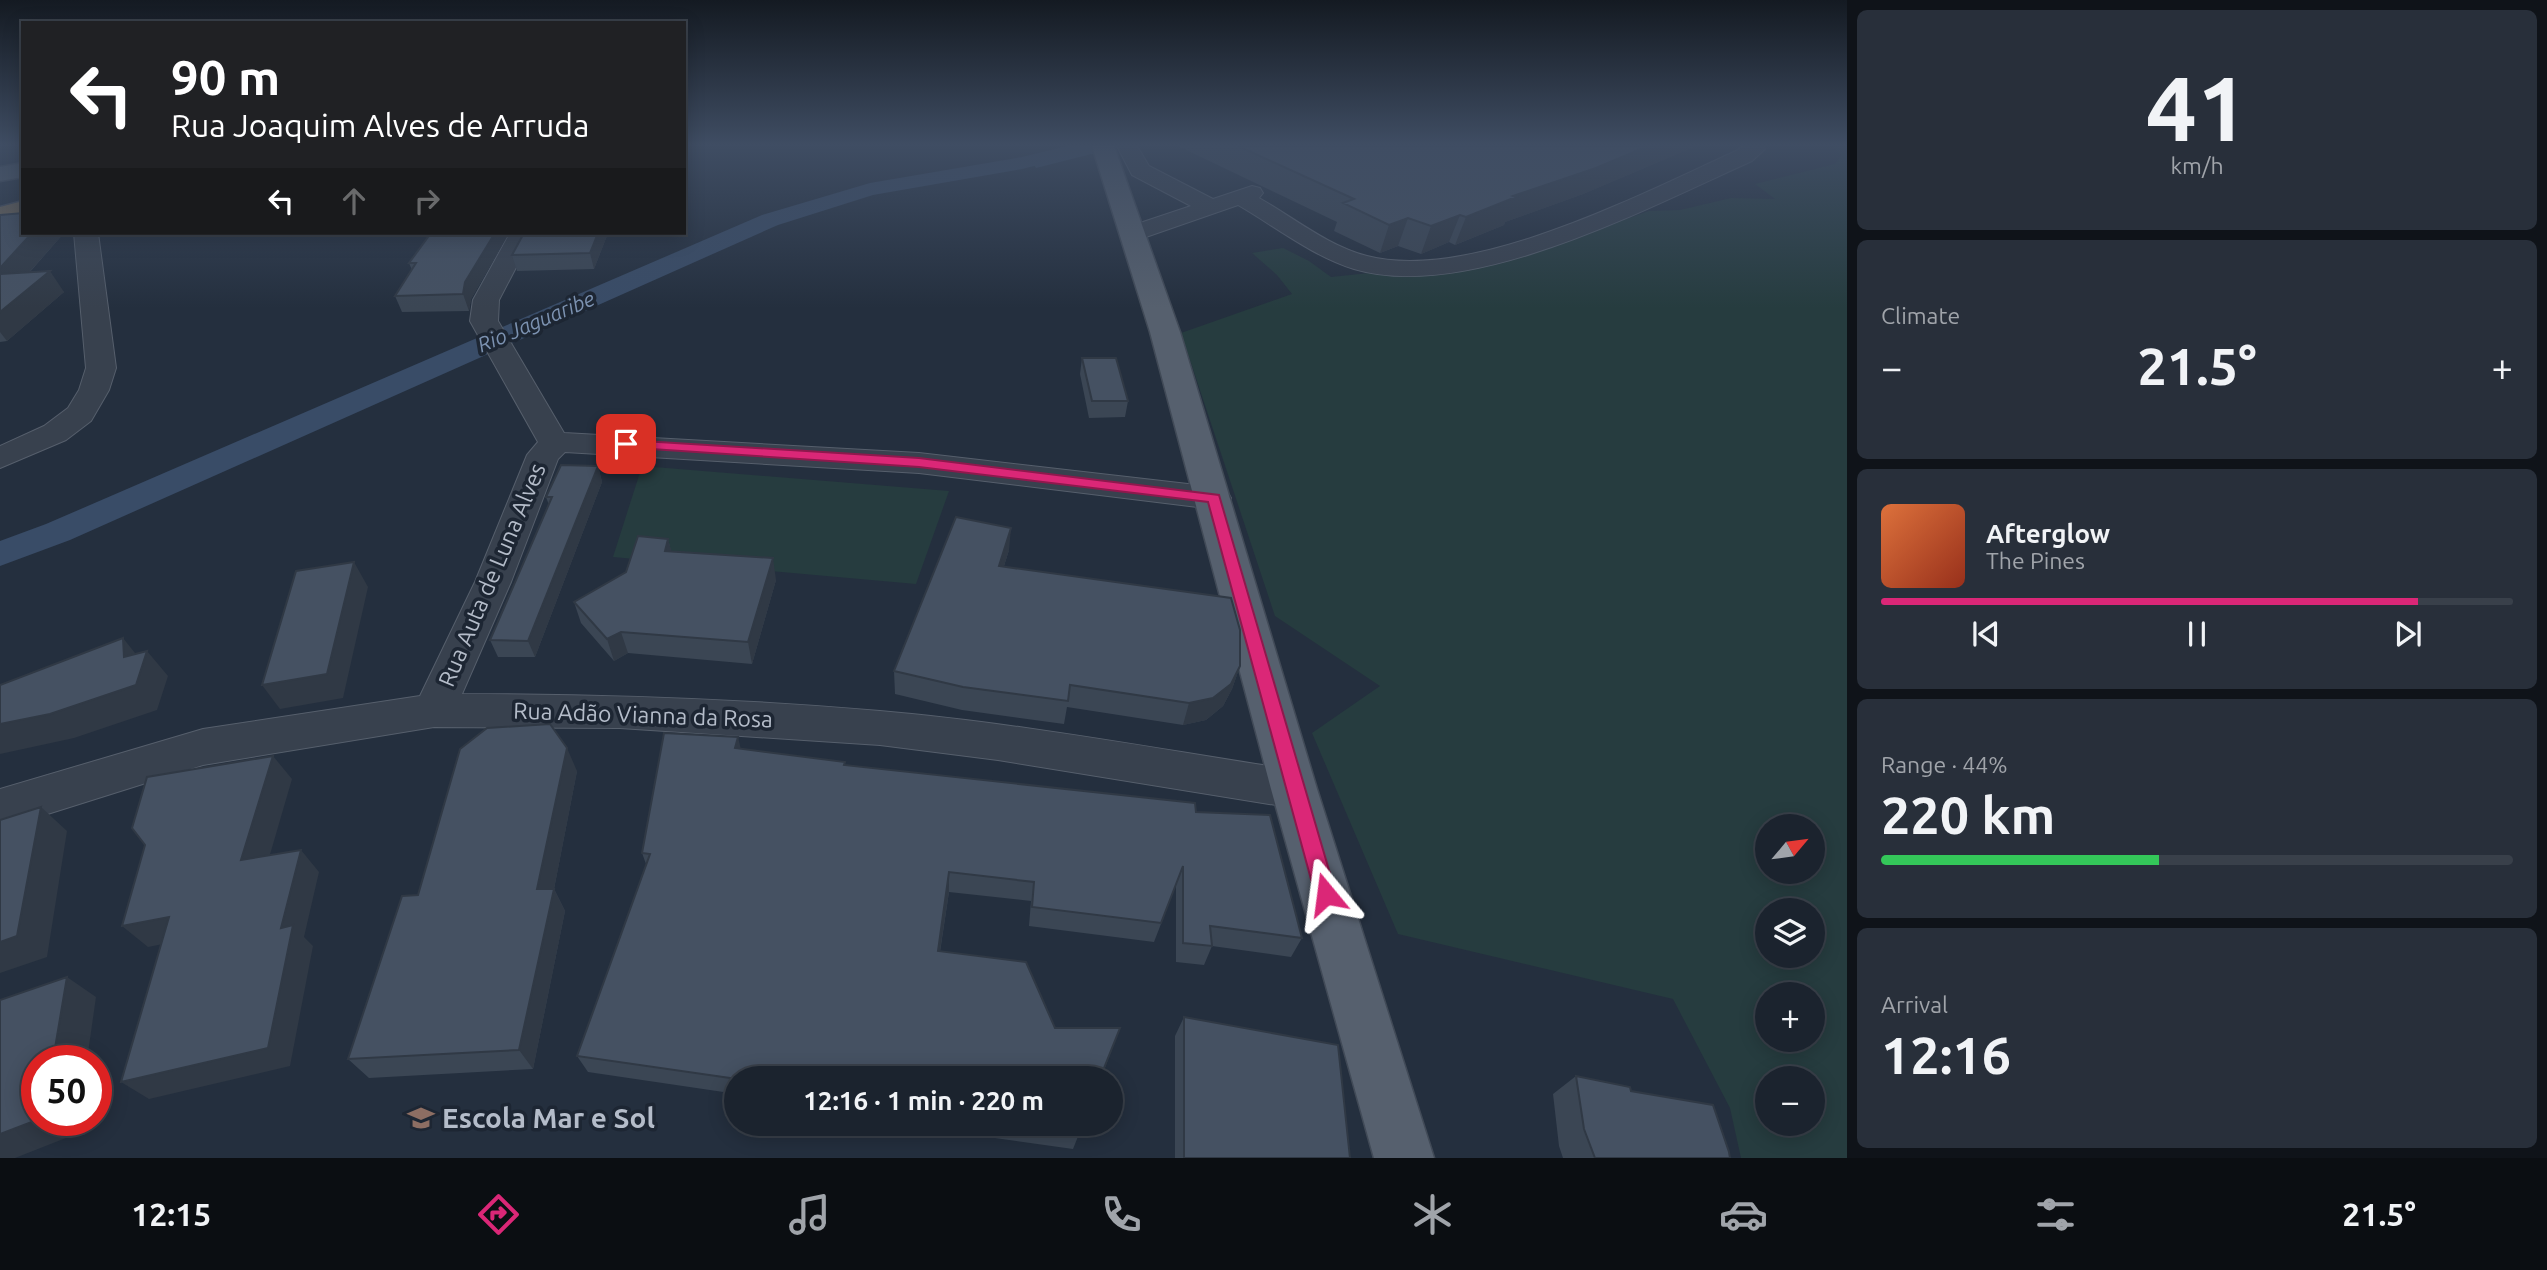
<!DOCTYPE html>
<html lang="en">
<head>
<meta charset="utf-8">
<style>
  :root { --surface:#1b232e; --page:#282f3a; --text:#f1f3f6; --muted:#a0a4aa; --line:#39404a; --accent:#db2777 }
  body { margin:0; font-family:Ubuntu,sans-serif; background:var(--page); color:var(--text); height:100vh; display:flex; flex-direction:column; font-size:26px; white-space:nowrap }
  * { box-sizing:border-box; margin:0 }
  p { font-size:23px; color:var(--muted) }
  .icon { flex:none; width:38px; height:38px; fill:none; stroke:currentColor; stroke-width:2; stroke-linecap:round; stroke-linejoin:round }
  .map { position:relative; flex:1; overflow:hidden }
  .drawer { display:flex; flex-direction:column; gap:10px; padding:10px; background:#0f1319; width:700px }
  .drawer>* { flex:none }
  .top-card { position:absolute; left:21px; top:21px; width:665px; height:214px; border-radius:0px; box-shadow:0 4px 18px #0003,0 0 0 2px var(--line); background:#202124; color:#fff; overflow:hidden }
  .needle { width:46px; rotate:61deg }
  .controls { position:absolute; left:1755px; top:814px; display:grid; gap:14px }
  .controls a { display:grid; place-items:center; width:70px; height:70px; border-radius:50%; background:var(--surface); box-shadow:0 4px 18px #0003,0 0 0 2px var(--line); font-size:35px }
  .speed { position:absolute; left:21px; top:1045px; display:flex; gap:14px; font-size:35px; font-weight:700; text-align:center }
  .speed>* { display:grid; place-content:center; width:91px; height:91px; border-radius:50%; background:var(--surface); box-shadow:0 4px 18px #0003,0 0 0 2px var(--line); line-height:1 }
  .speed .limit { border:10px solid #d22; background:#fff; color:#111 }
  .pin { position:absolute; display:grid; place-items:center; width:60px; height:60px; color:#fff; margin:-30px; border-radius:14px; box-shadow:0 4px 10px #0006 }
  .me { position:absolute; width:77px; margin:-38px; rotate:344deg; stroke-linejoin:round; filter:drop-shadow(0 0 5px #0008) }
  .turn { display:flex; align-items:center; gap:24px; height:147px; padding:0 35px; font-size:32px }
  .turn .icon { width:91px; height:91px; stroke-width:2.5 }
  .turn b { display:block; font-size:49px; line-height:60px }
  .lanes { display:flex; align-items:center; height:66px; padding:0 35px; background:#0003; justify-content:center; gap:35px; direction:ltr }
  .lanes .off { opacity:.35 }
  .big { font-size:52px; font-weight:700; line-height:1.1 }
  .drawer .widget { flex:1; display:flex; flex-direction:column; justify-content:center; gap:10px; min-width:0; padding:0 24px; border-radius:10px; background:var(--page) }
  .drawer .dial { align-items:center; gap:0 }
  .dial b { font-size:91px; line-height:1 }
  .song { display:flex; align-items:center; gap:21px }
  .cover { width:84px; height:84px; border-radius:10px; background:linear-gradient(135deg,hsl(20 70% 55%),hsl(10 70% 35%)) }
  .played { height:7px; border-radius:4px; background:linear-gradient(90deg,var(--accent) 85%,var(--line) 85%) }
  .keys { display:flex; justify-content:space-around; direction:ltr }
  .heat { display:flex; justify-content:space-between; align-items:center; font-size:38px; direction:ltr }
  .charge { height:10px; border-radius:5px; background:linear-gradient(90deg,#34c759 44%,var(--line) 0) }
  .trip { position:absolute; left:724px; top:1066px; width:399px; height:70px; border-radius:35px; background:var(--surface); box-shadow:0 4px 18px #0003,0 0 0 2px var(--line); font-weight:700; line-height:70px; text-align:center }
  .menu { display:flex; height:112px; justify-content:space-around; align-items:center; background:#0b0e12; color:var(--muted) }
  .menu .icon { width:49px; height:49px }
  .menu .selected { color:var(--accent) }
  .menu b { font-size:32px; color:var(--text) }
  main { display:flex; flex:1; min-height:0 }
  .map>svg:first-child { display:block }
  .green { fill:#263c3f; fill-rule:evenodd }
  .water { fill:#394c67 }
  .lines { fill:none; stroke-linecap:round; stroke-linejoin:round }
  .canal { fill:#394c67; fill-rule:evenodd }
  .minor-casing { stroke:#565f6c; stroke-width:2 }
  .major-casing { stroke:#414a57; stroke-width:3 }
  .highway-casing { stroke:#434c59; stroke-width:3 }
  .minor { fill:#38414e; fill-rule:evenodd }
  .major { fill:#56606e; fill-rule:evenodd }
  .highway { fill:#746855; fill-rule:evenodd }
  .wall { fill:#3b4654 }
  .shaded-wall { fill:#303945 }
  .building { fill:#455162; stroke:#303945; stroke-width:2 }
  .route { fill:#db2777; stroke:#8e194d; stroke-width:2 }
  .labels { text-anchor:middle; stroke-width:7; stroke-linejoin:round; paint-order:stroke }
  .far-water-label { font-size:21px; font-style:italic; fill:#7c92b1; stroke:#1d2633 }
  .street-label { font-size:23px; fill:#b4bcc9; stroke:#1d2633 }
  .near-poi-label { font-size:28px; font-weight:bold; fill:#b4bcc9; stroke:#1d2633; text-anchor:start }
</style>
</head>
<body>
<main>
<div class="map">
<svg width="1847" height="1158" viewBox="0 0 1847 1158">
  <rect width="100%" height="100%" fill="#242f3e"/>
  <!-- green -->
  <path class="green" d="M 1831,146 L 1847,146 L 1847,1158 L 1741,1158 L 1730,1108 L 1673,999 L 1398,934 L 1312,733 L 1380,686 L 1275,616 L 1181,333 L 1292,294 L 1277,275 L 1252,253 L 1283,248 L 1309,261 L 1331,277 L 1389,271 L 1583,234 L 1649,211 L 1680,210 L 1731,198 L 1775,199 L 1755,184 L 1835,164 L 1841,155 ZM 1768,826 L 1813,826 L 1813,872 L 1768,872 ZM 1768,910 L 1813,910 L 1813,956 L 1768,956 ZM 1768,994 L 1813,994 L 1813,1040 L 1768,1040 ZM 1768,1078 L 1813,1078 L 1813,1124 L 1768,1124 Z
    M 642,466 L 949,491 L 916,584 L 613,557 Z"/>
  <!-- water -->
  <path class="water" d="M 1078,146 L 1123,146 L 1036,168 L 1030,157 Z"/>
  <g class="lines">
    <!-- canal -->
    <path class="canal" d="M 1067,146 L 1101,146 L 1098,150 L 1022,169 L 873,195 L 778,225 L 70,540 L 0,566 L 0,541 L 46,524 L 762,215 L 870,183 L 1022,157 Z"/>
    <defs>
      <path id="minor" d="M 1117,146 L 1137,146 L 1149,166 L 1213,199 L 1252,186 L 1260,188 L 1263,193 L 1259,198 C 1293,217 1328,246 1367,256 C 1471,283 1641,194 1736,151 L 1743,146 L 1763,146 L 1765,149 L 1752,161 C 1647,208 1469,303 1354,269 C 1312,256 1276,227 1238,205 L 1143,238 L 1134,240 L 1125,238 L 1122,233 L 1125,228 L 1191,206 L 1132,175 Z
        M 74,233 L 98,233 L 116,368 L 109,390 L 91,421 L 66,440 L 0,468 L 0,446 L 44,426 L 68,408 L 79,390 L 86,368 Z
        M 510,233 L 534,233 L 499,300 L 498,321 L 564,433 L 919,453 L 1214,487 L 1226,490 L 1231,498 L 1226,506 L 1214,509 L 919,473 L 565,452 L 558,459 L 511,582 L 462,694 C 602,694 741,699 880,711 C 1019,723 1156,749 1294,770 L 1310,776 L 1316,789 L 1310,802 L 1294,808 L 998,760 L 880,745 L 620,728 L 434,727 L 203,765 L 0,829 L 0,789 L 203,729 L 420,696 L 475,582 L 527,455 L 538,442 L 470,321 L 473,300 Z"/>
      <path id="major" d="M 1092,146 L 1114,146 L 1180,332 L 1317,789 L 1434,1158 L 1374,1158 L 1271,789 L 1150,332 Z
        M 23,163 L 23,177 L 0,181 L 0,167 Z"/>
      <path id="highway" d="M 23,201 L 23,215 L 0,221 L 0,207 Z"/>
    </defs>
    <!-- minor casing -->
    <use href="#minor" class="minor-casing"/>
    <!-- major casing -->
    <use href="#major" class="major-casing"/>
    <!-- highway casing -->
    <use href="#highway" class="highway-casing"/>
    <!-- minor -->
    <use href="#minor" class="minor"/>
    <!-- major -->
    <use href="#major" class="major"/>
    <!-- highway -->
    <use href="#highway" class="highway"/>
  </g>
  <!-- wall -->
  <path class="wall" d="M 1178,146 L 1696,146 L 1583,194 L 1505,222 L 1504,225 L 1455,245 L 1449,242 L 1421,254 L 1398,246 L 1380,253 L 1334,231 L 1337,222 Z
    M 0,215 L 64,233 L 29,273 L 64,292 L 7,341 L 0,342 Z
    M 431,233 L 509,233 L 471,299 L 469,311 L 402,312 L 395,296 L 412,270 L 409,263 Z
    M 524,233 L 608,233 L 594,269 L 517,271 L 512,255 Z
    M 1082,358 L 1128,401 L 1125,417 L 1089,418 L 1080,374 Z
    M 598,466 L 602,482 L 535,657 L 498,657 L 490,640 L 549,505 L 546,497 Z
    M 668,539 L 671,551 L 776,580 L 752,664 L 628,653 L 614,661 L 581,623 L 574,602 L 626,572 Z
    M 1009,550 L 1004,566 L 1240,666 L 1232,689 L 1223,706 L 1206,720 L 1183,725 L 1067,707 L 1064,724 L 962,710 L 895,694 L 894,671 Z
    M 741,749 L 845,762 L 845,765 L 1196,812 L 1302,938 L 1291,957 L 1212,946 L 1204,965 L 1176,962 L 1176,885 L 1154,942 L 1029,926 L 1031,901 L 949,892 L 940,952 L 1055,1028 L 1120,1028 L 1101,1078 L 737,1078 L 737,1094 L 588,1072 L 577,1056 L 646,864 L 642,853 Z
    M 577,771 L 554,889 L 565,911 L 533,1069 L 369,1078 L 348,1059 L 418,895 Z
    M 1184,1017 L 1350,1158 L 1175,1158 L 1175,1036 Z
    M 1576,1076 L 1631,1091 L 1730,1158 L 1563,1158 L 1559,1146 L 1553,1094 Z
    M 895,1124 L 1083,1124 L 1073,1149 Z"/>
  <!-- shaded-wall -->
  <path class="shaded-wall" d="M 1648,146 L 1696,146 L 1583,194 L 1505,222 L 1504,225 L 1455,245 L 1466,217 L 1513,196 Z
    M 1460,215 L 1449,242 L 1421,254 L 1431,226 Z
    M 1408,218 L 1398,246 L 1380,253 L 1389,225 Z
    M 32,233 L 64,233 L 8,296 L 0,284 L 0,268 Z
    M 495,233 L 509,233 L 471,299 L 469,311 L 463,294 L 465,282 Z
    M 598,233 L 608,233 L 594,269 L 590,253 Z
    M 50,271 L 64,292 L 7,341 L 0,332 L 0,312 Z
    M 598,466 L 602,482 L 535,657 L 528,641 Z
    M 1011,528 L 1009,550 L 997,588 L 999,566 Z
    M 668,539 L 674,561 L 665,551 Z
    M 773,558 L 776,580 L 752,664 L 748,642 Z
    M 354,562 L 368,587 L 343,698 L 280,709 L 262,685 Z
    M 621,632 L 628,653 L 614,661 L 607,639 Z
    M 123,638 L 143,663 L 147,651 L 168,676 L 157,710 L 74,738 L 0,754 L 0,724 L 124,657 Z
    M 1240,666 L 1232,689 L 1223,706 L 1206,720 L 1183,725 L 1189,703 Z
    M 738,737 L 743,758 L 735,748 Z
    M 567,748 L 577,771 L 554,889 L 565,911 L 533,1069 L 519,1050 L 537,889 Z
    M 273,756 L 292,779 L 262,882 L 241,860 Z
    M 41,807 L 67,831 L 47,957 L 0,973 L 0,942 Z
    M 301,850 L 319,872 L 304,937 L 313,946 L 290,1066 L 149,1099 L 121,1082 L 281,928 Z
    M 949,872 L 949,892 L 937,970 L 938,951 Z
    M 169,917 L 193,938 L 148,947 L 122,926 Z
    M 67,977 L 96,997 L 87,1060 L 53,1060 Z
    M 37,1120 L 79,1120 L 76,1134 L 15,1158 L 0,1158 L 0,1134 Z"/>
  <!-- building -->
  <path class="building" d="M 1238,146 L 1648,146 L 1596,168 L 1513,196 L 1516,197 L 1466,217 L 1460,215 L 1431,226 L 1408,218 L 1389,225 L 1343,203 L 1354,199 Z
    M 23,213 L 23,233 L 32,233 L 0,268 L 0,215 Z
    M 431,233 L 495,233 L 465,282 L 463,294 L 395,296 L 416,263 L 409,263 Z
    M 524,233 L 598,233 L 590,253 L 512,255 Z
    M 50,271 L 0,312 L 0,274 Z
    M 1082,358 L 1116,358 L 1128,401 L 1092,401 Z
    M 561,465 L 598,466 L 528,641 L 490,640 L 552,497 L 546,497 Z
    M 956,517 L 1011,528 L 999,566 L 1231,598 L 1240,630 L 1240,666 L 1231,684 L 1213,698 L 1189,703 L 1070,685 L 1068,701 L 963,687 L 894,671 Z
    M 638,536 L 668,539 L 665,551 L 773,558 L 748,642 L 621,632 L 607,639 L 574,602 L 626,572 Z
    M 354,562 L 327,674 L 262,685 L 296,571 Z
    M 123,638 L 124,657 L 147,651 L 136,685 L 50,714 L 0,724 L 0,685 Z
    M 550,724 L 567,748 L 537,889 L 554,889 L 519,1050 L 348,1059 L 402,896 L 418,895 L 460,749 L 487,728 Z
    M 664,733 L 738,737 L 735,748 L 845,762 L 844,765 L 1195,803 L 1196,812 L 1270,815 L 1302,938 L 1210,926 L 1212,946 L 1183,943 L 1183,866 L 1161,923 L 1032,907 L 1034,882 L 949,872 L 938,951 L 1026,962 L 1055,1028 L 1120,1028 L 1100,1078 L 737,1079 L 577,1056 L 650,854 L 642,853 Z
    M 273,756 L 241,860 L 301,850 L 281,928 L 293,925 L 268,1048 L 121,1082 L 169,917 L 122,926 L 145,845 L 132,828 L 147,777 Z
    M 41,807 L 17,936 L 0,942 L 0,820 Z
    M 67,977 L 53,1060 L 37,1060 L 37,1120 L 0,1134 L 0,1000 Z
    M 1184,1017 L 1338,1045 L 1350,1158 L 1184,1158 Z
    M 1576,1076 L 1630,1087 L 1631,1091 L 1713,1105 L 1729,1152 L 1730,1158 L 1595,1158 L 1584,1129 Z
    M 1001,1124 L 1083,1124 L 1078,1135 Z"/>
  <!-- sky -->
  <linearGradient id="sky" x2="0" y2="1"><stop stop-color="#141a22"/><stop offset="0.47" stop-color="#3f4d63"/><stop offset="1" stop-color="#3f4d63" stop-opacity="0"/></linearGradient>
  <rect width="1847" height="308" fill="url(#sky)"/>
  <!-- route -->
  <path class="route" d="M 626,440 L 919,458 L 1219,495 L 1336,894 L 1333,901 L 1326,904 L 1318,901 L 1315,894 L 1208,502 L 919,467 L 621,447 L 619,444 Z"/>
  <!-- icons -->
  <defs>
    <symbol id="school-bare" viewBox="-9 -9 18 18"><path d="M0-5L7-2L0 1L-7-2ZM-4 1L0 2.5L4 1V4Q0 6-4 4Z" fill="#8d6e63" stroke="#1d2633" stroke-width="2.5" paint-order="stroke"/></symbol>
  </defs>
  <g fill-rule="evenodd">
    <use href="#school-bare" x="402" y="1099" width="38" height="38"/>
  </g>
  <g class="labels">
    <!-- far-water labels -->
    <g class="far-water-label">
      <text transform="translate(536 322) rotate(-23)" y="7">Rio Jaguaribe</text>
    </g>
    <!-- street labels -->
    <g class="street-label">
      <text transform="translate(492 575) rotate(-67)" y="8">Rua Auta de Luna Alves</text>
      <text transform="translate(643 715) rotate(2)" y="8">Rua Adão Vianna da Rosa</text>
    </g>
    <!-- near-poi labels -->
    <g class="near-poi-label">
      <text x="442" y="1128">Escola Mar e Sol</text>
    </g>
  </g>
</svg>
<div class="controls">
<a><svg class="needle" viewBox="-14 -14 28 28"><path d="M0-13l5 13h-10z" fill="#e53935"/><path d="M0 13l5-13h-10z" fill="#a0a4aa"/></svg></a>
<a><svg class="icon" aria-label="layers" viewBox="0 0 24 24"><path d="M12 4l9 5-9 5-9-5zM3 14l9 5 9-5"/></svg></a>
<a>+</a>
<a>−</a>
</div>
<div class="speed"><div class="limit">50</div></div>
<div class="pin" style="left:626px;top:444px;background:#d93025"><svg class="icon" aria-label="arrive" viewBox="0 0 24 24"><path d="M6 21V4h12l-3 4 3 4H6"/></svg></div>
<svg class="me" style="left:1326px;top:894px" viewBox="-20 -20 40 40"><path d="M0-17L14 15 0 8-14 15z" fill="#db2777" stroke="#fff" stroke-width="4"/></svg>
<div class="trip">12:16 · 1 min · 220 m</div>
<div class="top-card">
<div class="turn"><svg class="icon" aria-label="left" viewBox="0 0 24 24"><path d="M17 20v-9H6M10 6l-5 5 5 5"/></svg><div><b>90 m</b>Rua Joaquim Alves de Arruda</div></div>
<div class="lanes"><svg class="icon" aria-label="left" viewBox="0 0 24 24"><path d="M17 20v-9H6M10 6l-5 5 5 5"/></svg><svg class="icon off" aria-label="ahead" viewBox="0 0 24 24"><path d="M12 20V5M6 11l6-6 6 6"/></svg><svg class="icon off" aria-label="right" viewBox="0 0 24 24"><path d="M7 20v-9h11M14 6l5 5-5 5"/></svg></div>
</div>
</div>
<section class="drawer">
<div class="widget dial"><b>41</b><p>km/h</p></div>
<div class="widget"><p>Climate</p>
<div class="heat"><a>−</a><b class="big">21.5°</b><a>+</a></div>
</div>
<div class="widget">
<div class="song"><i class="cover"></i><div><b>Afterglow</b><p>The Pines</p></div></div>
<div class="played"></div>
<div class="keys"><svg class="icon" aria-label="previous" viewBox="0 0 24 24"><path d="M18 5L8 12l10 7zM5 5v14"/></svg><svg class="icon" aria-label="pause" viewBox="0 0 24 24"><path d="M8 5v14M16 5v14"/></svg><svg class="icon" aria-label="next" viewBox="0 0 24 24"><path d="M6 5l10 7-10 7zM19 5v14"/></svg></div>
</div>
<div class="widget"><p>Range · 44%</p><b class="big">220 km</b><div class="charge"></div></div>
<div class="widget"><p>Arrival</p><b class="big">12:16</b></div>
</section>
</main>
<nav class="menu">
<b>12:15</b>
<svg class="icon selected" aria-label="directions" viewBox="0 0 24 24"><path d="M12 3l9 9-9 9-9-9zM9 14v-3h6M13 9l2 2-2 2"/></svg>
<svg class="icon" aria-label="music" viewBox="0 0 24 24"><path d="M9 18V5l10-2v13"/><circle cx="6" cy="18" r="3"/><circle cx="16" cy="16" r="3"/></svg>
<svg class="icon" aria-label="phone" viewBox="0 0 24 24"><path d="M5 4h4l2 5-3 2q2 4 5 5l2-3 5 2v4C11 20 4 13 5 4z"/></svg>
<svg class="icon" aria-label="climate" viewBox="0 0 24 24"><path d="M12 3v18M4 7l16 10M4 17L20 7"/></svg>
<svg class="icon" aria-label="car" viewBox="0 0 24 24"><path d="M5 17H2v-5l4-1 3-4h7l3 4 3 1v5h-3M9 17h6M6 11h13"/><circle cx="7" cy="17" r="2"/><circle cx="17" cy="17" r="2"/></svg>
<svg class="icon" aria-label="filters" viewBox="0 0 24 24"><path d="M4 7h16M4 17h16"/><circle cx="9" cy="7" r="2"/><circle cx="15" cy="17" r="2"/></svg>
<b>21.5°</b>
</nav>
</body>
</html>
